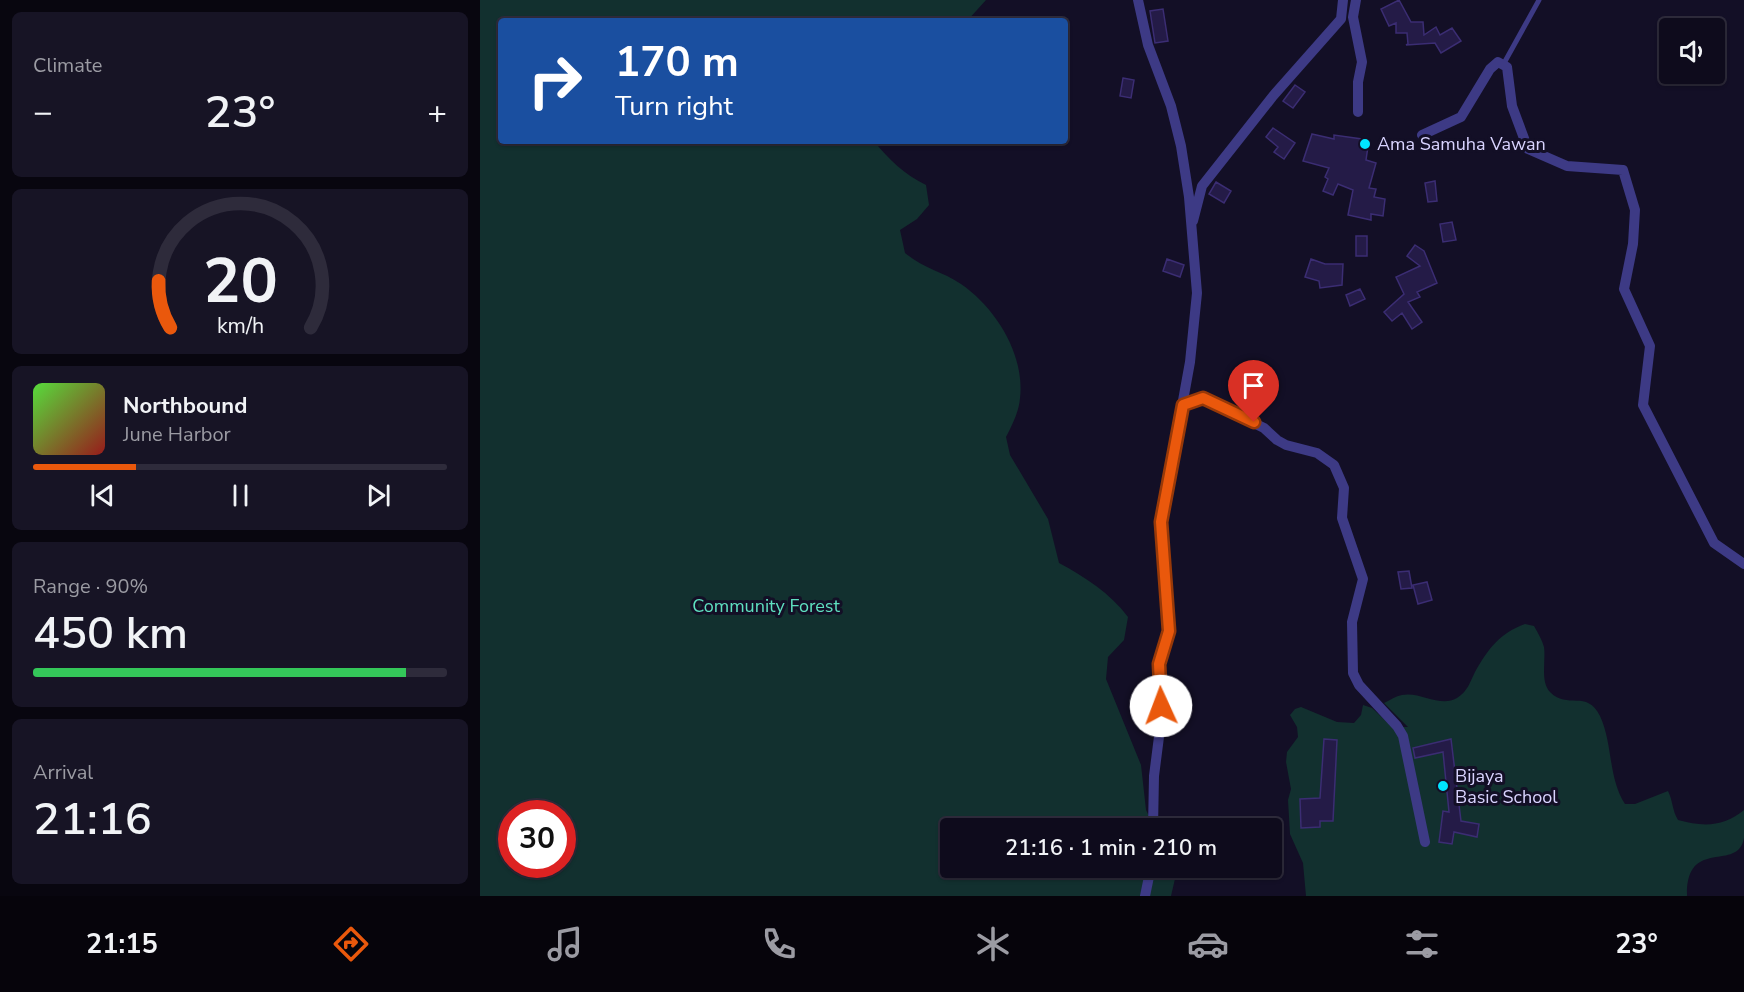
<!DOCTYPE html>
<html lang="en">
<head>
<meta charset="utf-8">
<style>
  :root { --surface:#0e0b1c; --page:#171425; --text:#f1f3f6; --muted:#9b9ba3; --line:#2e2b3b; --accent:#ea580c }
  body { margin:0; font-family:"Nunito Sans",sans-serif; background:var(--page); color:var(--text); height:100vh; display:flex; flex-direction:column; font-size:22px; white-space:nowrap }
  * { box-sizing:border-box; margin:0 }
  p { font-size:20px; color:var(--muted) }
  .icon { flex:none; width:33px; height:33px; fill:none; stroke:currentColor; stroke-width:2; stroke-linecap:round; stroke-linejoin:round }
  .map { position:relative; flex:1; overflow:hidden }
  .drawer { display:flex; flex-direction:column; gap:12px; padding:12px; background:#08060f; width:480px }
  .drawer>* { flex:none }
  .banner { position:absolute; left:18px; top:18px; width:570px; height:126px; border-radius:6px; box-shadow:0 2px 4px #0004,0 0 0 2px var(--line); background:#1a4fa0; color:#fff; overflow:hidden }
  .tools { position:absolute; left:1179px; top:18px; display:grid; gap:12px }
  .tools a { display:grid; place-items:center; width:66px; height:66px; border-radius:6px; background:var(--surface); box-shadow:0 2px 4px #0004,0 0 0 2px var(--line); font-size:30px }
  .speed { position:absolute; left:18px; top:800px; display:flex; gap:12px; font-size:30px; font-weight:700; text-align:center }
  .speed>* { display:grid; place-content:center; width:78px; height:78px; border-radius:50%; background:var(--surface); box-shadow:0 2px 4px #0004,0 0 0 2px var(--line); line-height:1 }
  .speed .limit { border:9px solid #d22; background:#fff; color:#111 }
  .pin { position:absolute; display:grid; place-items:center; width:51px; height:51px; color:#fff; margin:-62px -26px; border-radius:50% 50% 50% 0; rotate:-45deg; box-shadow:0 0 6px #0007 }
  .pin .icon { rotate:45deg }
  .me { position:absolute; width:66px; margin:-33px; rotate:358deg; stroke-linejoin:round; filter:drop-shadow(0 0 4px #0008) }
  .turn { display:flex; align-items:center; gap:21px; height:126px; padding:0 18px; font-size:27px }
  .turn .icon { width:78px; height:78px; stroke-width:2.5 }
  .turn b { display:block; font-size:42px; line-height:51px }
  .big { font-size:45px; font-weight:600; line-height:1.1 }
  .drawer .card { flex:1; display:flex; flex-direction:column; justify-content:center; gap:9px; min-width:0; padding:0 21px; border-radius:9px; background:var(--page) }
  .drawer .dial { align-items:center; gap:0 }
  .dial svg { height:156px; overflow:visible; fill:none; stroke:var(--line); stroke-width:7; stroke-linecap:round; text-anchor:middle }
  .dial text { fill:var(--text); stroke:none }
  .song { display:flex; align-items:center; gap:18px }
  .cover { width:72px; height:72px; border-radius:9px; background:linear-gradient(135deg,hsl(110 70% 55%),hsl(0 70% 35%)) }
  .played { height:6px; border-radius:3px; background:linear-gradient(90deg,var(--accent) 25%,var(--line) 25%) }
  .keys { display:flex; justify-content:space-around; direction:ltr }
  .heat { display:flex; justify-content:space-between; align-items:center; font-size:33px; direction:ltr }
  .charge { height:9px; border-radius:4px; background:linear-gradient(90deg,#34c759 90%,var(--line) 0) }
  .trip { position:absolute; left:460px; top:818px; width:342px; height:60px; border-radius:6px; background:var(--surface); box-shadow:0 2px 4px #0004,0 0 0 2px var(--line); font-weight:600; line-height:60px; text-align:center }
  .menu { display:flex; height:96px; justify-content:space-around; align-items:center; background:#06040b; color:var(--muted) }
  .menu .icon { width:42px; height:42px }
  .menu .current { color:var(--accent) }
  .menu b { font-size:27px; color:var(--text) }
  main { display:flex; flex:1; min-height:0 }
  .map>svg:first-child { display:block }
  .green { fill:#12302f; fill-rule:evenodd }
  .building { fill:#241b47; stroke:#3b2d73; stroke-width:1.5 }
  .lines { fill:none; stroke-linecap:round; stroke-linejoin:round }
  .lane { stroke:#3d3a85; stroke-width:5 }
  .street { stroke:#3d3a85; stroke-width:10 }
  .route-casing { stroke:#983908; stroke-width:15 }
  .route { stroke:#ea580c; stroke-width:10 }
  .poi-dot { fill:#00e5ff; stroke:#130f26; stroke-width:2 }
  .labels { text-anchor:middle; stroke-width:6; stroke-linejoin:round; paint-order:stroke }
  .poi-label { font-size:18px; fill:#d9d4ff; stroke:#130f26; text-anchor:start }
  .park-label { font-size:18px; fill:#5fe0c0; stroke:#130f26 }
</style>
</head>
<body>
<main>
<section class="drawer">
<div class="card"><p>Climate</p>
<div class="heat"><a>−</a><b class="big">23°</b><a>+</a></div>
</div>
<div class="card dial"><svg viewBox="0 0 100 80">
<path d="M14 69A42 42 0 1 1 86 69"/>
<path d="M14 69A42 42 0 0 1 8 45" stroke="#ea580c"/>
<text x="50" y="56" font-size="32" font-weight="700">20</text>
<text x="50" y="72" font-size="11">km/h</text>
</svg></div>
<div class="card">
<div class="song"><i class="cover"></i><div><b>Northbound</b><p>June Harbor</p></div></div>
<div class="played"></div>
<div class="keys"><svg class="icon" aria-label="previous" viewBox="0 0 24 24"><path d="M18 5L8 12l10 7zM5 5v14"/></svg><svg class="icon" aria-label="pause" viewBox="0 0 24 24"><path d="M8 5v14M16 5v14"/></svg><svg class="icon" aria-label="next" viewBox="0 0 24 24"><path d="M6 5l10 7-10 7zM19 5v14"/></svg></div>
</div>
<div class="card"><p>Range · 90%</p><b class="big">450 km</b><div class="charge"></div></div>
<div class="card"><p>Arrival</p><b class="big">21:16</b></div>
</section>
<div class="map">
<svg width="1264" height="896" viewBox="0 0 1264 896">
  <rect width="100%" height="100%" fill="#130f26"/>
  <!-- green -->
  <path class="green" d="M 0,0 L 506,0 L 487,21 L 21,21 L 21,141 L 394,141 C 409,160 424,174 446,185 L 449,205 L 437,219 L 420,230 L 425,253 C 444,269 462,271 481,284 C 516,308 545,355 540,398 C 539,412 532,425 526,437 L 530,455 L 568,519 L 579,563 C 605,577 630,593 648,617 L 644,640 L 628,657 L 626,679 L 661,765 L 666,810 L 675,828 L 471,828 L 471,867 L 696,867 L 697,870 L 691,896 L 0,896 ZM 32,813 L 82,813 L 82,864 L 32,864 Z
    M 1045,624 L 1054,626 C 1058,633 1062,640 1064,647 C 1066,661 1060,681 1070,692 C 1087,710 1107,689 1120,716 C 1133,744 1128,778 1145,804 L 1155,804 L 1188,791 C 1193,801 1192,810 1198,820 C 1223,827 1244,827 1264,810 C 1264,819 1264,830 1264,838 C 1258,873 1206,836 1207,896 L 826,896 L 823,863 L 810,834 L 808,800 L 811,789 L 806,762 L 807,752 L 818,737 L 817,727 L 810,715 L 815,709 L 821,707 L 857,722 L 874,723 L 881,715 L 883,705 L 892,708 L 912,727 L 928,727 L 904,703 C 910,700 916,696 922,695 C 940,691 960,708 977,698 C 988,691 990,682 995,672 C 1008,649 1020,633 1045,624 Z"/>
  <!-- building -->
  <path class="building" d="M 919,0 L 931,22 L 943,22 L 944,35 L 956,27 L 960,35 L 972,28 L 981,41 L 961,53 L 955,43 L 926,45 L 928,44 L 927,33 L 916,33 L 916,23 L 909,26 L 901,9 Z
    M 683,9 L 688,41 L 675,43 L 670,11 Z
    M 643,78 L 654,80 L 651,98 L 640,96 Z
    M 815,85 L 825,92 L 813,108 L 803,101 Z
    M 793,128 L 815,143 L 804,159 L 794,152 L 798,147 L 786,137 Z
    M 832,134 L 854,139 L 854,135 L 889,140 L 886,160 L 896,163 L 889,188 L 896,189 L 894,197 L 905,199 L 903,216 L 891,214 L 891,220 L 868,215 L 873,190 L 858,184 L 853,195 L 843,191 L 848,179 L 845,177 L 849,168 L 823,161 Z
    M 955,181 L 957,201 L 948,202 L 945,183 Z
    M 736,182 L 751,191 L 744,203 L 729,194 Z
    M 972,222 L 976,240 L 963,242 L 960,224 Z
    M 876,236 L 887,236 L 887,256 L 876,256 Z
    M 935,245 L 944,251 L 957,283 L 937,292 L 940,297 L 928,302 L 942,322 L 932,329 L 922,313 L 912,321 L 904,312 L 924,294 L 916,277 L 940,266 L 927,256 Z
    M 687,259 L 704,265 L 700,277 L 683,271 Z
    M 831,259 L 845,264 L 863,264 L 862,285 L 840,288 L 839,281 L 825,277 Z
    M 880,289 L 885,299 L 870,306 L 866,295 Z
    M 929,571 L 932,588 L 921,589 L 918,572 Z
    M 947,582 L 952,600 L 938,604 L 933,585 Z
    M 844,739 L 857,740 L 853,821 L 840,821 L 840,827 L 821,828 L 820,799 L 840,798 Z
    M 971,739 L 981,821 L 999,824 L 997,837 L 974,832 L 972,844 L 959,842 L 963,811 L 969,812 L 963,752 L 935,758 L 933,748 Z"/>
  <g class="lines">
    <!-- lane -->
    <path class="lane" d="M 1023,65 L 1059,0"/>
    <!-- street -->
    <path class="street" d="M 658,0 L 668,45 L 691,106 L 701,146 L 709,197 L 717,293 L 710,362 L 681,522 L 689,631 L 679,664 L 681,721 L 674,776 L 673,828
      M 876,0 L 873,17 L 882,62 L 878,82 L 878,112
      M 942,135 L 981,117 L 1010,69 L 1018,62 L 1027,67 L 1032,106 L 1048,149 L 1087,166 L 1143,170 L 1155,210 L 1153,244 L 1144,289 L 1170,346 L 1163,405 L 1234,543 L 1264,564
      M 713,221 L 722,186 L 793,96 L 861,19 L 863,0
      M 703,405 L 723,398 L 784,428 L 797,440 L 806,445 L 837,453 L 854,465 L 864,488 L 862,518 L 883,579 L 872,622 L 873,673 L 879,685 L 917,726 L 923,736 L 945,842
      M 665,896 L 671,867"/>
  </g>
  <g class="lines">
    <defs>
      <path id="route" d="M 681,706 L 679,664 L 689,631 L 681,522 L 703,405 L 723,398 L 774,422"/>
    </defs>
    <!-- route casing -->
    <use href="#route" class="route-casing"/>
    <!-- route -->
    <use href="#route" class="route"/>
  </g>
  <!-- markers -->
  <g class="poi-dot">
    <circle cx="885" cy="144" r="6"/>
    <circle cx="963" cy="786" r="6"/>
  </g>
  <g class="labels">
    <!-- poi labels -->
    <g class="poi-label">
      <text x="897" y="150">Ama Samuha Vawan</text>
      <text x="975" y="782">Bijaya<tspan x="975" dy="21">Basic School</tspan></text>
    </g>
    <!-- park labels -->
    <g class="park-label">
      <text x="286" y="612">Community Forest</text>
    </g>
  </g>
</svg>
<div class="tools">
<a><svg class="icon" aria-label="sound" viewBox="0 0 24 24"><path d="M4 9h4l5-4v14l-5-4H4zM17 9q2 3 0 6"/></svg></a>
</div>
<div class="speed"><div class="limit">30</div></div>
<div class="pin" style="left:774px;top:422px;background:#d93025"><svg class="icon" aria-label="arrive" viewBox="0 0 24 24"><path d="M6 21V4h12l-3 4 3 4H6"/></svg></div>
<svg class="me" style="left:681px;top:706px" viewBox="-20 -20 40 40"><circle r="19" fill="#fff"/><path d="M0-13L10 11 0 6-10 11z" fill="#ea580c"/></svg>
<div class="trip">21:16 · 1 min · 210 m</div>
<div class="banner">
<div class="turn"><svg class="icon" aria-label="right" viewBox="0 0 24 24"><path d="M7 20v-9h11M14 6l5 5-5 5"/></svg><div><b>170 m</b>Turn right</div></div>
</div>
</div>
</main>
<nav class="menu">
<b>21:15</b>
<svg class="icon current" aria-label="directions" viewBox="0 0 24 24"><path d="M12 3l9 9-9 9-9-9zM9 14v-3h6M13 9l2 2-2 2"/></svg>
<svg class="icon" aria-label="music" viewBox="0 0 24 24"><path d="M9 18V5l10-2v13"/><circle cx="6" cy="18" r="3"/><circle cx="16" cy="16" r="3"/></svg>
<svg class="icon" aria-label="phone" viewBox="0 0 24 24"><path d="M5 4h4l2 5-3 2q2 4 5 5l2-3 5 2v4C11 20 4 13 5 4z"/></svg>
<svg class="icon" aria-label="climate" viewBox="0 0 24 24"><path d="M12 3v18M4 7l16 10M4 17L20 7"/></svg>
<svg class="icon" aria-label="car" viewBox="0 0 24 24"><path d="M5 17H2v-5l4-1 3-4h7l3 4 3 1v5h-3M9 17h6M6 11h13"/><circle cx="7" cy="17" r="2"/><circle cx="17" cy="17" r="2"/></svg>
<svg class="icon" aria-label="filters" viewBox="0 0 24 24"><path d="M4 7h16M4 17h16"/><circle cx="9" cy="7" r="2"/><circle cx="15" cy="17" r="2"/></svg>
<b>23°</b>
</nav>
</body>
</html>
